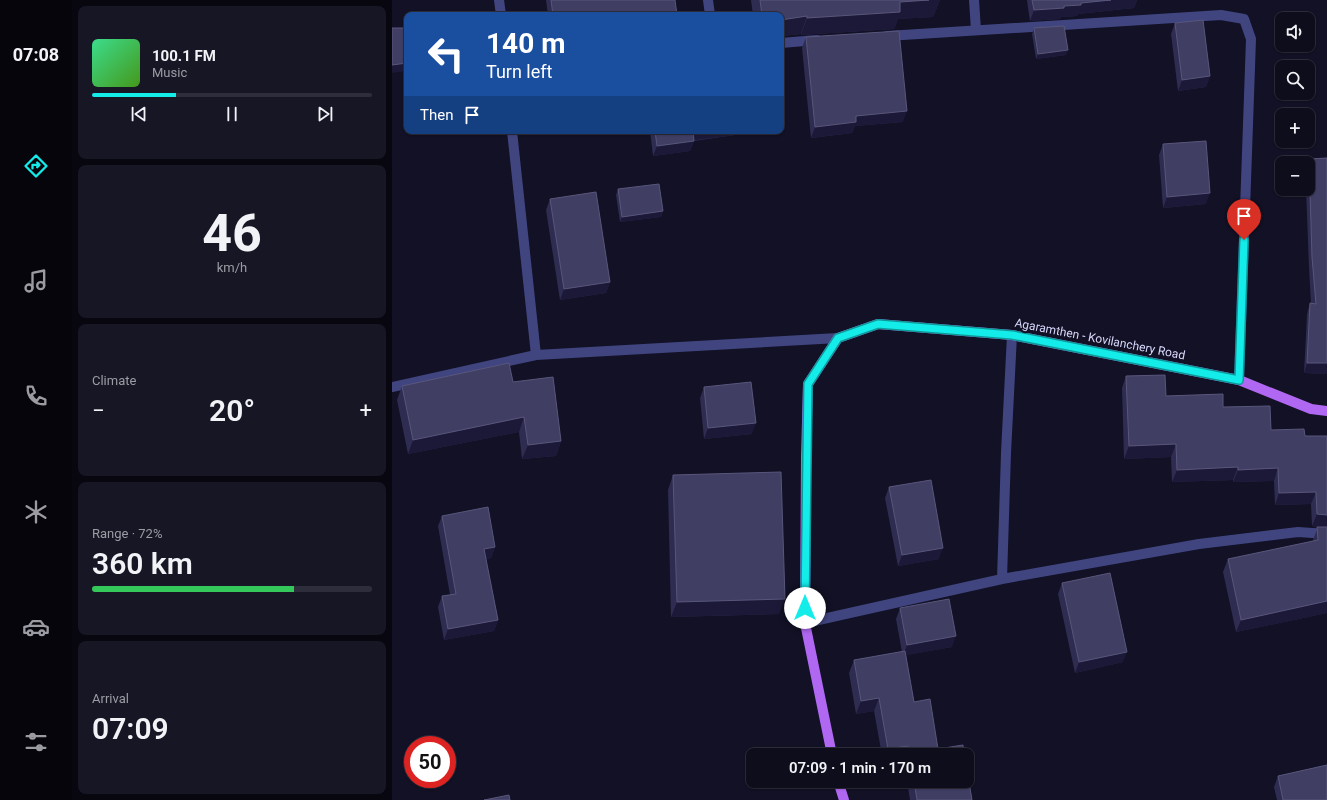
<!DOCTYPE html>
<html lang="en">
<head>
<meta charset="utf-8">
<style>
  :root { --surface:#0e0d1c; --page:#171625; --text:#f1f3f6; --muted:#9b9ca3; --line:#2e2d3b; --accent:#14ecea }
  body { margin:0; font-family:Roboto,sans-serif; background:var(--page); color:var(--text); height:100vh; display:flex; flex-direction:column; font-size:15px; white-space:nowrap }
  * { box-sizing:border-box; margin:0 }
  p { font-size:13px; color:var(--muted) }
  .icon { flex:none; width:22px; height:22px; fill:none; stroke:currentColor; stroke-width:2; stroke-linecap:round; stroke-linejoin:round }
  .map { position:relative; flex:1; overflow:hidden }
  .side { display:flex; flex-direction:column; gap:6px; padding:6px; background:#08070f; width:320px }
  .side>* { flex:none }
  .banner { position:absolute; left:12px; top:12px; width:380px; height:122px; border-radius:8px; box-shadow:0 1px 3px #0004,0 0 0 1px var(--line); background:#1a4fa0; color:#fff; overflow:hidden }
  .tools { position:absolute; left:883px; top:12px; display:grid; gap:8px }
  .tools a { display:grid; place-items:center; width:40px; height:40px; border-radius:8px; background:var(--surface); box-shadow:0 1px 3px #0004,0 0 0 1px var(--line); font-size:20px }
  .speed { position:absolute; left:12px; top:736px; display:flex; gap:8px; font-size:20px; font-weight:700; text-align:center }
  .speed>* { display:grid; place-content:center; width:52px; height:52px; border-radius:50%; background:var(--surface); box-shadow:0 1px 3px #0004,0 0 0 1px var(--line); line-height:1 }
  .speed .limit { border:6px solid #d22; background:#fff; color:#111 }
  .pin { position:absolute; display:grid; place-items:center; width:34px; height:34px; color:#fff; margin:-41px -17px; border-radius:50% 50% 50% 0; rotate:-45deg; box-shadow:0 0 4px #0007 }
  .pin .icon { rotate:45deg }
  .me { position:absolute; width:44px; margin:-22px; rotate:0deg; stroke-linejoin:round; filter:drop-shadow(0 0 3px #0008) }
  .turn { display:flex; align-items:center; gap:14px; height:84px; padding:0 16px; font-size:18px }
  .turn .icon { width:52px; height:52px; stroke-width:2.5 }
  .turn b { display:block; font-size:28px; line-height:34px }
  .then { display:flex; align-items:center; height:38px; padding:0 16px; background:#0003; gap:8px; font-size:15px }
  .big { font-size:30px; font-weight:600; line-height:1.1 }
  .side .widget { flex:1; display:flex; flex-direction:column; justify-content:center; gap:6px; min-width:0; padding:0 14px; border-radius:8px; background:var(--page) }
  .side .dial { align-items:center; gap:0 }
  .dial b { font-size:52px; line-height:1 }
  .song { display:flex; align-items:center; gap:12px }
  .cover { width:48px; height:48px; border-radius:6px; background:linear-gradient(135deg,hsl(150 70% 55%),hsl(100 70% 35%)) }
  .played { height:4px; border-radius:2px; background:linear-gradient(90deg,var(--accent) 30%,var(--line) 30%) }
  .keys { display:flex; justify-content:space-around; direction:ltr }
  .heat { display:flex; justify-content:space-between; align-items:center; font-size:22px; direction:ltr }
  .charge { height:6px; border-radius:3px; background:linear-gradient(90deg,#34c759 72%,var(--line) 0) }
  .trip { position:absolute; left:354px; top:748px; width:228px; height:40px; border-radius:8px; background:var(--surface); box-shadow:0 1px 3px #0004,0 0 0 1px var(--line); font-weight:600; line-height:40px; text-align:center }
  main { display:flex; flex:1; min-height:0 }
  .menu { display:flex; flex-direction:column; width:72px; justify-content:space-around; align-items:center; background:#06050b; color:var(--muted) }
  .menu .icon { width:28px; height:28px }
  .menu .on { color:var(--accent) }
  .menu b { font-size:18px; color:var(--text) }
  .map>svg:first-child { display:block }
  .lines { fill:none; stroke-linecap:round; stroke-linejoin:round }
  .minor { stroke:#404580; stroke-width:10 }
  .major { stroke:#b068f3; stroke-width:10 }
  .wall { fill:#2f2c52 }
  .shaded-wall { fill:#1c1938 }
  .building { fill:#413e64; stroke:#59567c }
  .route-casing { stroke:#0d9998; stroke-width:10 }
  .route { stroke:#14ecea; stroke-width:7 }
  .labels { text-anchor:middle; stroke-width:4; stroke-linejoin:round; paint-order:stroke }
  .street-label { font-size:12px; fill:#d8d8fc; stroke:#121125 }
</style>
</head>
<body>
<main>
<nav class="menu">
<b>07:08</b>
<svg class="icon on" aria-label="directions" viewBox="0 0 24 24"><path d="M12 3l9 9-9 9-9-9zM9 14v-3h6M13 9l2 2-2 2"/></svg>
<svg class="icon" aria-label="music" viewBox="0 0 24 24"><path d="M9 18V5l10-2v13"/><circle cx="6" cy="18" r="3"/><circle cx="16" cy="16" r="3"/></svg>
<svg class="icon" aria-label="phone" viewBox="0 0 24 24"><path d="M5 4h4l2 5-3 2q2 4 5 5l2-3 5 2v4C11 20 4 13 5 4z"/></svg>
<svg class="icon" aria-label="climate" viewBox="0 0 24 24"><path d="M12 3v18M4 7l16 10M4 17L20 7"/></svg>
<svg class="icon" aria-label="car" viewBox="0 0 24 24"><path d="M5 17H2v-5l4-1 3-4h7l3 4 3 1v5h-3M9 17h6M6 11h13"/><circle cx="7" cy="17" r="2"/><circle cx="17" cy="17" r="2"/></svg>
<svg class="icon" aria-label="filters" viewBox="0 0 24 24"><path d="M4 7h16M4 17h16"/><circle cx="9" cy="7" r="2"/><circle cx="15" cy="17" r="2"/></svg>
</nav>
<section class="side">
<div class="widget">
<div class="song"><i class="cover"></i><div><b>100.1 FM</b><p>Music</p></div></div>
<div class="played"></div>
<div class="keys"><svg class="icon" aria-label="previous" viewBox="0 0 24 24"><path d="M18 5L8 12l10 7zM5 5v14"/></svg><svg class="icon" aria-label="pause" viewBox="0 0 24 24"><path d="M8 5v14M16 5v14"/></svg><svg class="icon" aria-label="next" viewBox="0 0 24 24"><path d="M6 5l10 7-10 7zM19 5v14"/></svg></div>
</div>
<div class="widget dial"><b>46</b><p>km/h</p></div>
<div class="widget"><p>Climate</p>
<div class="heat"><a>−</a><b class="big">20°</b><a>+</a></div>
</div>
<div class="widget"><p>Range · 72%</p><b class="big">360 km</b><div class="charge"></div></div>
<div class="widget"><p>Arrival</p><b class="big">07:09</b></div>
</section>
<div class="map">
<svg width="935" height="800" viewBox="0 0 935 800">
  <rect width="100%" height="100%" fill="#121125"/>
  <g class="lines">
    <!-- minor -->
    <path class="minor" d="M 107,0 L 109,15
      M 316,0 L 318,15
      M 582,0 L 584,30
      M 495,36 L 829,15 L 852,19 L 859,39 L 847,380
      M 389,43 L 425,40
      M 120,131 L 144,355
      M 0,387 L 144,355 L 446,338
      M 610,579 L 614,453 L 620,335
      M 413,623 L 610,579 L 807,544 L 906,532 L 935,534"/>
    <!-- major -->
    <path class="major" d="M 440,755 L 413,623 L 414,457 L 416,384 L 446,338 L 486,324 L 620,335 L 847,380 L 919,409 L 935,411
      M 446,781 L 452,800"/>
  </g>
  <!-- wall -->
  <path class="wall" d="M 154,0 L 283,0 L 285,15 L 156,15 Z
    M 359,0 L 548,0 L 541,17 L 506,19 L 502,29 L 409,35 L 409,34 L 389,36 L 389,15 L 361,15 Z
    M 635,0 L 745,0 L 742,8 L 686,14 L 685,16 L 669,17 L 668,19 L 638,21 L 636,8 Z
    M 783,23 L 818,76 L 814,87 L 786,91 L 779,34 Z
    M 642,28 L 674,55 L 644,59 L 640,34 Z
    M 414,37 L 511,122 L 463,126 L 460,133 L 419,138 L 410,48 Z
    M 258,131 L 344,131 L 343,135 L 302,141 L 298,151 L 261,156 Z
    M 771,144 L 814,204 L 771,208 L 767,155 Z
    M 935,158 L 935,374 L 912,373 L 915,314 L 918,303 L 919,303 L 917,267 L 914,189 L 916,189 L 916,163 L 915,163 L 917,159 Z
    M 226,189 L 271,211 L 269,217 L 228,222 L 224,195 Z
    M 158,199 L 218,282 L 214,293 L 168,300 L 154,210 Z
    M 734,376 L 774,396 L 831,407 L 879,430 L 913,436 L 935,436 L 935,613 L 844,632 L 831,572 L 836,559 L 921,541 L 921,540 L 926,527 L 920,526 L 919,504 L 883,505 L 882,481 L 841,482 L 841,480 L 780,482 L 779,457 L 732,459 L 730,388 Z
    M 121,382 L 169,441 L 164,456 L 130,459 L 127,432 L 16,454 L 5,400 L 10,386 Z
    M 312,387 L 360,434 L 312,439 L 308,398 Z
    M 281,475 L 387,614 L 279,617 L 276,490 Z
    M 497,487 L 547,559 L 506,566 L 493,498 Z
    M 50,516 L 103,547 L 99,558 L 94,559 L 106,620 L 102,631 L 52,640 L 46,607 L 50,596 L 58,595 L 46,526 Z
    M 670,583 L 731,662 L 683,673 L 666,594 Z
    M 508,608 L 560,647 L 514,655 L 522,702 L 546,749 L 572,755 L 490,755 L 482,711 L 464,714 L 457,673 L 462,660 L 510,652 L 504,619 Z
    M 886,776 L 935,800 L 885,800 L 882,787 Z
    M 515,781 L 575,781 L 580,800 L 518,800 Z"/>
  <!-- shaded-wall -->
  <path class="shaded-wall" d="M 537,0 L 548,0 L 541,17 L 506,19 L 502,29 L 409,35 L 415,18 L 508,2 Z
    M 719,0 L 745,0 L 742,8 L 686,14 L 685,16 L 669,17 L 668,19 L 638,21 L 642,10 L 689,3 Z
    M 200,12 L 199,15 L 171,15 Z
    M 415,16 L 409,34 L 389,36 L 389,20 Z
    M 676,50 L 674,55 L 644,59 L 646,54 Z
    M 15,63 L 15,71 L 0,73 L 0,65 Z
    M 818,76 L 814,87 L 786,91 L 790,80 Z
    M 515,111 L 511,122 L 463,126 L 460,133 L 419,138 L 423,127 L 464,116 Z
    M 301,131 L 344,131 L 343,135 L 297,141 Z
    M 302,141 L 298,151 L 261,156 L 265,146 Z
    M 818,193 L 814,204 L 771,208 L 775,197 Z
    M 271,211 L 269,217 L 228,222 L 230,217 Z
    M 218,282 L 214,293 L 168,300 L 172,289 Z
    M 915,363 L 935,363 L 935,374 L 912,373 Z
    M 132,417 L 127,432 L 16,454 L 21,440 Z
    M 364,423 L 360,434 L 312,439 L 316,428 Z
    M 169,441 L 164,456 L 130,459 L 136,445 Z
    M 784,444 L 779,457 L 732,459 L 737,446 Z
    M 846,467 L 841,480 L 780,482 L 785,470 Z
    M 886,468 L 882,481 L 841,482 L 846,470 Z
    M 924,492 L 919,504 L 883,505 L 887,493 Z
    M 925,514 L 935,515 L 935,528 L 920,526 Z
    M 103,547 L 99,558 L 88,560 L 92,549 Z
    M 551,548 L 547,559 L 506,566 L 510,555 Z
    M 393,599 L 387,614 L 279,617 L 285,602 Z
    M 935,601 L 935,613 L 844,632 L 849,620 Z
    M 106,620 L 102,631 L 52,640 L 56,629 Z
    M 564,636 L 560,647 L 511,656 L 515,645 Z
    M 735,652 L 731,662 L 683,673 L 687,662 Z
    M 487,698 L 482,711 L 464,714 L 469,701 Z
    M 516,746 L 512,755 L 494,755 L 496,749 Z"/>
  <!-- building -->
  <path class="building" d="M 159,0 L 283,0 L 285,15 L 200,15 L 200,12 L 171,15 L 161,15 Z
    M 368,0 L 537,0 L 508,2 L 508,12 L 415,18 L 415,16 L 389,20 L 389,15 L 370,15 Z
    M 640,0 L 719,0 L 689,3 L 689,5 L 672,6 L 672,8 L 642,10 Z
    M 811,20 L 818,76 L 790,80 L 783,23 Z
    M 672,26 L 676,50 L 646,54 L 642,28 Z
    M 0,28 L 15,28 L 15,63 L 0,65 Z
    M 507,31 L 515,111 L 464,116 L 464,122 L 423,127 L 414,37 Z
    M 263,131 L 301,131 L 302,141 L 265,146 Z
    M 814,141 L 818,193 L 775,197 L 771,144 Z
    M 935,158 L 935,363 L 915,363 L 918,303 L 924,304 L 920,257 L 917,159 Z
    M 267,184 L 271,211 L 230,217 L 226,189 Z
    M 204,192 L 218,282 L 172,289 L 158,199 Z
    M 117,363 L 121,382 L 161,377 L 169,441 L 136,445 L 132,417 L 21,440 L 10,386 Z
    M 773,375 L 774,396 L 831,394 L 831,407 L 878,406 L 879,430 L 912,429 L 913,436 L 935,436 L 935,515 L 925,514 L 924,492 L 887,493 L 886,468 L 846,470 L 846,467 L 785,470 L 784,444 L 737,446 L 734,376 Z
    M 359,382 L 364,423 L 316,428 L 312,387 Z
    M 389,472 L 393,599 L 285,602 L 281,475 Z
    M 539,480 L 551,548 L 510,555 L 497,487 Z
    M 96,507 L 103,547 L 92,549 L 106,620 L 56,629 L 50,596 L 64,594 L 50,516 Z
    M 925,527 L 935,527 L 935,601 L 849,620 L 836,559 L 926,540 Z
    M 718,573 L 735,652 L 687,662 L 670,583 Z
    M 557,599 L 564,636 L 515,645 L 508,608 Z
    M 513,651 L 522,702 L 538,699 L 546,749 L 571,745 L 572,755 L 517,755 L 516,746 L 496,749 L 487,698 L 469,701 L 462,660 Z
    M 935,765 L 935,800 L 891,800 L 886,776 Z
    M 575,770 L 580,800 L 525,800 L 522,781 L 575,781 Z
    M 117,795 L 118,800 L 92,800 Z"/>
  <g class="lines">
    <defs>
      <path id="route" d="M 413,608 L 416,384 L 446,338 L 486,324 L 620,335 L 847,380 L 852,240"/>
    </defs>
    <!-- route casing -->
    <use href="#route" class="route-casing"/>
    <!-- route -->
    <use href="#route" class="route"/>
  </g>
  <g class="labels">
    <!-- street labels -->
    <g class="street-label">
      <text transform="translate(708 339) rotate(11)" y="4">Agaramthen - Kovilanchery Road</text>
    </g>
  </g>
</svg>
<div class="tools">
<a><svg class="icon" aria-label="sound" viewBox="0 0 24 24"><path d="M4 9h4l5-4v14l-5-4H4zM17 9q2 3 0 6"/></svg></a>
<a><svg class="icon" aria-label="search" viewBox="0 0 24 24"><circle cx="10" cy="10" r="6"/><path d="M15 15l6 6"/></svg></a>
<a>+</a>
<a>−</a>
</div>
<div class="speed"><div class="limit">50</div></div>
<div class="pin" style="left:852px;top:240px;background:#d93025"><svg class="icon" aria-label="arrive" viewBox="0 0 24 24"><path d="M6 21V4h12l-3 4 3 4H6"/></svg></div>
<svg class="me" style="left:413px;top:608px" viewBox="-20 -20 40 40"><circle r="19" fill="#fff"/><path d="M0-13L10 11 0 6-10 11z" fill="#14ecea"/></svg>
<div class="trip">07:09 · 1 min · 170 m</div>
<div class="banner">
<div class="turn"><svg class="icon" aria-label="left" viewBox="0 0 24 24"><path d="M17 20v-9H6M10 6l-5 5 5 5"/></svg><div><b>140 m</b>Turn left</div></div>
<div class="then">Then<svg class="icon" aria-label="arrive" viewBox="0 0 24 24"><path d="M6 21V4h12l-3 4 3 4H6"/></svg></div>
</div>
</div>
</main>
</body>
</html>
